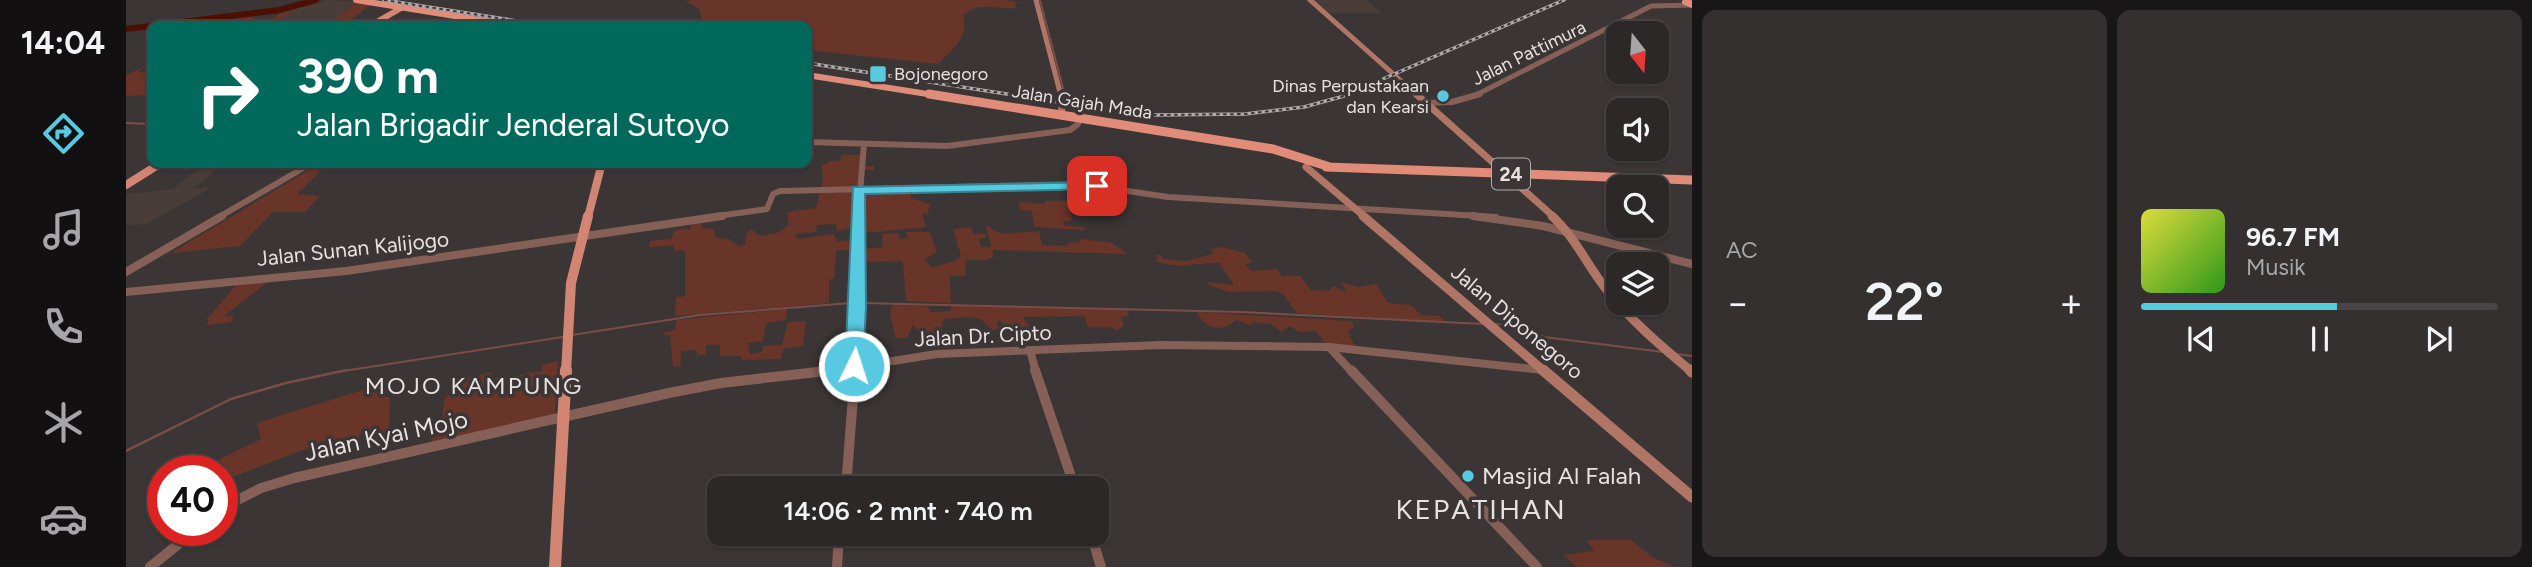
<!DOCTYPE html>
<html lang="id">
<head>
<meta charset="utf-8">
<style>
  :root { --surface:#2c2828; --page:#343030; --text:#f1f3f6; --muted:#a6a6a8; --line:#484445; --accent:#57c9e1 }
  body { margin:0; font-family:Figtree,sans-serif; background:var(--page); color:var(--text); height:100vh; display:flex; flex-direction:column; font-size:26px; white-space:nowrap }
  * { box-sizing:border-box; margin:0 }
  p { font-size:23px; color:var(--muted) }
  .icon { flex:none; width:38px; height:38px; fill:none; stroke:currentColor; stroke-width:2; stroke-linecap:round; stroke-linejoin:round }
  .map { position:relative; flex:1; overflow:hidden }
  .details { display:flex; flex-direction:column; gap:10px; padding:10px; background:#181616; width:840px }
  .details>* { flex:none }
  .banner { position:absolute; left:21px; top:21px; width:665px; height:147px; border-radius:14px; box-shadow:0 2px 5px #0004,0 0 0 2px var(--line); background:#00695c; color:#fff; overflow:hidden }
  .needle { width:46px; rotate:163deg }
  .controls { position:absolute; left:1480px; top:21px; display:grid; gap:14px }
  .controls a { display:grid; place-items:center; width:63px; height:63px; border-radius:14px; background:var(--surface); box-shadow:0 2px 5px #0004,0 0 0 2px var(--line); font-size:35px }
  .speed { position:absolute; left:21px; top:455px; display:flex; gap:14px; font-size:35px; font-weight:700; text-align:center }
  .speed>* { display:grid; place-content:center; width:91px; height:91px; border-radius:50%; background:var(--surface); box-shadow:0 2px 5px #0004,0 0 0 2px var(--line); line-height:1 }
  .speed .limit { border:10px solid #d22; background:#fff; color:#111 }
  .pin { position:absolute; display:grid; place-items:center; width:60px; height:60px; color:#fff; margin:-30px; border-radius:14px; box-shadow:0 4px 10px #0006 }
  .me { position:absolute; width:77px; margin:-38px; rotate:4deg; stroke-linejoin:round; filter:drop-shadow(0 0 5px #0008) }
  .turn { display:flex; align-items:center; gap:24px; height:147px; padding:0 35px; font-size:32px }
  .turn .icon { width:91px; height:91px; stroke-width:2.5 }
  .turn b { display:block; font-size:49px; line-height:60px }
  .big { font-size:52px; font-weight:600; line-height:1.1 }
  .details .widget { flex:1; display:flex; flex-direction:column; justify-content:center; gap:10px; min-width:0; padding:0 24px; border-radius:14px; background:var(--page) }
  .song { display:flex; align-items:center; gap:21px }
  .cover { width:84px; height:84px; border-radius:10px; background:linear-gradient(135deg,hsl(60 70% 55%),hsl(110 70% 35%)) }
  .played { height:7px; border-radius:4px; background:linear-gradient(90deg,var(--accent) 55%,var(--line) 55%) }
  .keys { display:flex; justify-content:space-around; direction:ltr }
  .heat { display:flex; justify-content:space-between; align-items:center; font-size:38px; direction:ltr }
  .details .tiles { flex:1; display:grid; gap:10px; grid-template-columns:repeat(2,1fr) }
  .trip { position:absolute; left:581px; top:476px; width:402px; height:70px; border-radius:14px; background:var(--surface); box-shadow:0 2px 5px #0004,0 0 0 2px var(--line); font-weight:600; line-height:70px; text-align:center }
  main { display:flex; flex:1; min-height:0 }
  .dock { display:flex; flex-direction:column; width:126px; justify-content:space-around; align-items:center; background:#121010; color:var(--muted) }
  .dock .icon { width:49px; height:49px }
  .dock .active { color:var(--accent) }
  .dock b { font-size:32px; color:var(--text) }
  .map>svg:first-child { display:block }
  .built { fill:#493d3a }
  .green { fill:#6a3529 }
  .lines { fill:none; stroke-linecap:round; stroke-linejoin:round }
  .stream-far1 { stroke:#7a4e46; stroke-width:2 }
  .stream { stroke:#7a4e46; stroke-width:2.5 }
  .river { stroke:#4c0f03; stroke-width:6 }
  .tertiary-far3 { stroke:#866056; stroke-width:5 }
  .tertiary-far2 { stroke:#866056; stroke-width:6 }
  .tertiary-far1 { stroke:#866056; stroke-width:8 }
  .tertiary { stroke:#866056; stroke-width:10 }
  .secondary-far3 { stroke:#b17566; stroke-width:5 }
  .secondary-far2 { stroke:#b17566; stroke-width:7 }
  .secondary-far1 { stroke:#b17566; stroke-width:9 }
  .secondary { stroke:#b17566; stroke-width:11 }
  .primary-far3 { stroke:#d28572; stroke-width:6 }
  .primary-far2 { stroke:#d28572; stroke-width:8 }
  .primary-far1 { stroke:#d28572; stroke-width:10 }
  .primary { stroke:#d28572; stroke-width:12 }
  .trunk-far1 { stroke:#e08c78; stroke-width:6 }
  .trunk { stroke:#e08c78; stroke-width:9 }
  .rail-casing { stroke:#afabaa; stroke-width:3.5 }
  .rail { stroke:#3b3635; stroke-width:2; stroke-dasharray:3.5; stroke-linecap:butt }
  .route { fill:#57c9e1; stroke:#398392; stroke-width:2 }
  .poi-dot { fill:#57c9e1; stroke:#3b3635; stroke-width:2.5 }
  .labels { text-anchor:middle; stroke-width:7; stroke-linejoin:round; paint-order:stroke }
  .far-street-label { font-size:18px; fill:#e5e2e1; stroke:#3b3635 }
  .far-poi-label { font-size:18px; fill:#e5e2e1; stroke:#3b3635; text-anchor:start }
  .shield { fill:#3b3635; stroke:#b2aead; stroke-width:2 }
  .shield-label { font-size:19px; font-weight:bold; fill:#e5e2e1 }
  .street-label { font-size:21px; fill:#e5e2e1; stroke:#3b3635 }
  .quarter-label { font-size:24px; letter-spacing:2px; fill:#e5e2e1; stroke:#3b3635 }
  .near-street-label { font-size:24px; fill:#e5e2e1; stroke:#3b3635 }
  .near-poi-label { font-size:24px; fill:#e5e2e1; stroke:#3b3635; text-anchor:start }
  .near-quarter-label { font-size:28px; letter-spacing:2px; fill:#e5e2e1; stroke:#3b3635 }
</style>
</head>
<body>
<main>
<nav class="dock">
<b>14:04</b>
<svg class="icon active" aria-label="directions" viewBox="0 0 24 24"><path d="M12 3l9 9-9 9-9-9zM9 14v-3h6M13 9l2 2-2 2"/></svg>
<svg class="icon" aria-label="music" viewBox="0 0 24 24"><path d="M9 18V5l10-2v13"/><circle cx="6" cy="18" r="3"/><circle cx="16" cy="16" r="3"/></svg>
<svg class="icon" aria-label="phone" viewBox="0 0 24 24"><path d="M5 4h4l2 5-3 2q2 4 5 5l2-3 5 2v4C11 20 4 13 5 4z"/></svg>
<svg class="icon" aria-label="climate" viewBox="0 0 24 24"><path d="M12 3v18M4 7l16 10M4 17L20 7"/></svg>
<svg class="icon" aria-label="car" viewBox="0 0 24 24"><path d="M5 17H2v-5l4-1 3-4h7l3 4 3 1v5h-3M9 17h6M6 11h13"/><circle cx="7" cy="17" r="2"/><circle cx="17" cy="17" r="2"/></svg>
</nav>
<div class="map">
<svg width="1566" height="567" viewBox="0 0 1566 567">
  <rect width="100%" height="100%" fill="#3b3635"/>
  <!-- built -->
  <path class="built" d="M 201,0 L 231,2 L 209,19 L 177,21 L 171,26 L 146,26 L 165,10 Z
    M 1186,0 L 1240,0 L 1256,13 L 1201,13 Z
    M 79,163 L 99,163 L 67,188 L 85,188 L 20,224 L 0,225 L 0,194 L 47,189 Z"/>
  <!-- green -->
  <path class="green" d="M 565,0 L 878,0 L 896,3 L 889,3 L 890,8 C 873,10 851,0 837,16 C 843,37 827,49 812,64 L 681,50 L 681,26 L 577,26 L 573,8 L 560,2 Z
    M 231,2 L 246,4 L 215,26 L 171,26 L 177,21 L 209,19 Z
    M 166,11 L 146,26 L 138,26 L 154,13 L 123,17 L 141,21 L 134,26 L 61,26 Z
    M 26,63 L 11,72 L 26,73 L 26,95 L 0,96 L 0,75 Z
    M 716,155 L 735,155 L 736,166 L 748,166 L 748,170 L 735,170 L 735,182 L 730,192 L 729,227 L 711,231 L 710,224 L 691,225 L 690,232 L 668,234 L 672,239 L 708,234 L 711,241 L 729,241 L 729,249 L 710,251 L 708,278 L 703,280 L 703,303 L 549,316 L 550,297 L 559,296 L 559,251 L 548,250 L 548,245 L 523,247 L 524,241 L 545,239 L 549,230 L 564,229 L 565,222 L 575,221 L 576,228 L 588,229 L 590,238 L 602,239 L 613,246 L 619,245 L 620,234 L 625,229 L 634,236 L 651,233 L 663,225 L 661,212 L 690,208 L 697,178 L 695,165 L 700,165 L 702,161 L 714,161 Z
    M 193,164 L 201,165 L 171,194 L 194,196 L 179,212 L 147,212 L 114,246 L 45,253 Z
    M 785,190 L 785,198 L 804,204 L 802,213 L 796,214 L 800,227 L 737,233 L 738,193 Z
    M 919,201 L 942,201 L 946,221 L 937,221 L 939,226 L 958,227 L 959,230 L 908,227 L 906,211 L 894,210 L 893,202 L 919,204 Z
    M 860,225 L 875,234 L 913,231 L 916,245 L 941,246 L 942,243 L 953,243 L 954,239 L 986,243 L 1002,254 L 867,250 L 867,257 L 861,260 L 840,260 L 839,276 L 823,276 L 825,303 L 780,301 L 777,261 L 735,262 L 736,249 L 757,247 L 756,234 L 772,233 L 774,239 L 782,238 L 780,232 L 804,232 L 811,252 L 799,259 L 805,268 L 831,260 L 835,256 L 827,229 L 845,227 L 847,234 L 859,234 L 860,237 L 853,239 L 855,247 L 865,247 Z
    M 1096,247 L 1119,253 L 1126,262 L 1119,264 L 1125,271 L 1151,269 L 1155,276 L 1174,276 L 1185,290 L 1203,291 L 1207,286 L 1217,291 L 1220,290 L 1215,284 L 1217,283 L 1232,287 L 1250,284 L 1262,303 L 1285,305 L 1295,315 L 1314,316 L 1320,322 L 1171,313 L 1157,294 L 1150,291 L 1102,292 L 1083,285 L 1081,282 L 1108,285 L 1093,263 C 1068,262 1054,271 1028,260 L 1032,260 L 1030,255 L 1034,255 L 1038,259 L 1060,261 L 1087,254 L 1085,249 Z
    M 145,279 L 98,316 L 108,316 L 105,322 L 81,325 L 83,320 L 80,320 L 114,281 Z
    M 766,305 L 800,306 L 805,312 L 825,311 L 825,306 L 997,310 L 1001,310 L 1003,316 L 995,317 L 998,325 L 991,331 L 986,327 L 962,327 L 958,316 L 896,317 L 903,325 L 899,331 L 890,324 L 882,328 L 873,320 L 870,322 L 874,329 L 865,330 C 853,311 838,318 818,319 L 811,337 L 797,337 L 787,324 L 781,338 L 770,338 L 769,335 L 764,314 Z
    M 661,309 L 660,320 L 640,323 L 637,341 L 622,343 L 624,354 L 636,352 L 637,346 L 656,345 L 662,322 L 680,321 L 677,346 L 657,349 L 655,359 L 617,360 L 614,356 L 594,356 L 594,345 L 580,345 L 580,355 L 571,355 L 571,350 L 555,351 L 554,366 L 547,367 L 544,335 L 537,335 L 537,333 L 549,330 L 550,320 Z
    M 1071,312 L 1241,322 L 1226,322 L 1228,327 L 1222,331 L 1229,347 L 1200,344 L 1190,331 L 1174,332 L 1163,326 L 1156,332 L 1145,324 L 1125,322 L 1127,326 L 1110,320 C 1096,334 1077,328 1071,312 Z
    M 432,361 L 429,414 L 305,445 L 307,420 L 316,417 L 319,397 L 330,393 L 331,380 L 366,372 L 367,379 L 416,371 L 416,365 Z
    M 259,383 L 260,397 L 264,397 L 263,435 L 247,440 L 246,430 L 234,433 L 232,441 L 217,445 L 210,440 L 198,442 L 96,481 L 96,471 L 78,471 L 96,458 L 135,439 L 131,423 Z
    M 1461,540 L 1505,540 L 1526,557 L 1549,567 L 1451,567 L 1438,555 L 1468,551 Z"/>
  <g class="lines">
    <!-- stream-far1 -->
    <path class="stream-far1" d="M 914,0 L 939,96 L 949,104 L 949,113
      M 0,123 L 26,124
      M 735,303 L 1116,312 L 1358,324
      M 1368,324 L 1390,326 L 1418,337 L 1537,352
      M 446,335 L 574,315 L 725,303
      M 1550,354 L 1566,356
      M 211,372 L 437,337"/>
    <!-- stream -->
    <path class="stream" d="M 0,451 L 105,399 L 160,383 L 221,370"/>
    <!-- river -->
    <path class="river" d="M 0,29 L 153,10 L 190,0"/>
    <!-- tertiary-far3 -->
    <path class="tertiary-far3" d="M 1348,96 L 1525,6 L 1566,5"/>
    <!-- tertiary-far2 -->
    <path class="tertiary-far2" d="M 1300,103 L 1326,102 L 1354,94
      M 681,142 L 821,146 L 944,130 L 952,124 L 954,117
      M 93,217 L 186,163
      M 584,217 L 641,209 L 647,194 L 654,191 L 955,184 L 1042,197 L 1370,217
      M 732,217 L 738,144"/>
    <!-- tertiary-far1 -->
    <path class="tertiary-far1" d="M 1347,216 L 1417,226 L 1566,264
      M 0,272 L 96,216
      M 0,292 L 220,271 L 596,216
      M 1203,347 L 1226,372
      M 904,350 L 910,372
      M 697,372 L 811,354 L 1035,345 L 1203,347 L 1417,370
      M 729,372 L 732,216"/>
    <!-- tertiary -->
    <path class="tertiary" d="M 909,370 L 949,488
      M 1225,370 L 1411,567
      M 720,488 L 729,370
      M 96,508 L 135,488 L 168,478 L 543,393 L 595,383 L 709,370
      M 965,534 L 975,567
      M 24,567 L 70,530
      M 711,567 L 713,534"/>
    <!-- secondary-far3 -->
    <path class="secondary-far3" d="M 910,0 L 935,96
      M 1184,0 L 1292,96"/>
    <!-- secondary-far2 -->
    <path class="secondary-far2" d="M 935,94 L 936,114
      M 1290,94 L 1428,217
      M 1180,167 L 1239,217"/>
    <!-- secondary-far1 -->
    <path class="secondary-far1" d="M 1237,216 L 1419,372
      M 1426,216 C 1449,237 1461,265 1480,289 C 1504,320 1535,346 1566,372"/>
    <!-- secondary -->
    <path class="secondary" d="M 1417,370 L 1566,497
      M 1564,370 L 1566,372"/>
    <!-- primary-far3 -->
    <path class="primary-far3" d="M 1563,0 L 1566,1
      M 244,26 L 275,8"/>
    <!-- primary-far2 -->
    <path class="primary-far2" d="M 0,185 L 35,163
      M 462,217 L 476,163"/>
    <!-- primary-far1 -->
    <path class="primary-far1" d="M 440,372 L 445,283 L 462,216"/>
    <!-- primary -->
    <path class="primary" d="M 429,567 L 440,370"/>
    <!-- trunk-far1 -->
    <path class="trunk-far1" d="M 230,0 L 391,26
      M 1559,2 L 1566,5
      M 681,75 L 814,96"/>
    <!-- trunk -->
    <path class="trunk" d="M 803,94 L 1147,149 L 1204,167
      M 1200,167 L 1566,180"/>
    <defs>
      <path id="rail" d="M 258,0 L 423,26
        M 681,63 L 977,109 L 1030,115 L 1119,114 L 1178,107 L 1218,96 L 1438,0"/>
    </defs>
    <!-- rail casing -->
    <use href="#rail" class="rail-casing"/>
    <!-- rail -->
    <use href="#rail" class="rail"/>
  </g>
  <!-- route -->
  <path class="route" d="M 971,182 L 976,184 L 976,189 L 739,194 L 740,307 L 737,366 L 728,372 L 722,370 L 719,366 L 727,187 Z"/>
  <!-- markers -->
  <g class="poi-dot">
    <rect x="743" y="65" width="18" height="18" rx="3.5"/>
    <circle cx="1317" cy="96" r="7"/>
    <circle cx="1342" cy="476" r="7"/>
  </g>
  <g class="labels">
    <!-- far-street labels -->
    <g class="far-street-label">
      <text transform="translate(1403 53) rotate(-26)" y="6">Jalan Pattimura</text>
      <text transform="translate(956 102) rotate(9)" y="6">Jalan Gajah Mada</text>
    </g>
    <!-- far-poi labels -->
    <g class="far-poi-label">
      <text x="768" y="80">Bojonegoro</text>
      <text x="1303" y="92" text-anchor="end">Dinas Perpustakaan<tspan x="1303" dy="21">dan Kearsi</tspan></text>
    </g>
    <!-- shield labels -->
    <rect class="shield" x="1366" y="158.5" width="38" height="31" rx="5"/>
    <g class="shield-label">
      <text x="1385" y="181">24</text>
    </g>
    <!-- street labels -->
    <g class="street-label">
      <text transform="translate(227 249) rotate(-6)" y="7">Jalan Sunan Kalijogo</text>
      <text transform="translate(1391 322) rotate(40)" y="7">Jalan Diponegoro</text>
      <text transform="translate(857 336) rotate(-3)" y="7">Jalan Dr. Cipto</text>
    </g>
    <!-- quarter labels -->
    <g class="quarter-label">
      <text x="348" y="394">MOJO KAMPUNG</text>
    </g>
    <!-- near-street labels -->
    <g class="near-street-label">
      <text transform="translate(260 436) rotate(-12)" y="8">Jalan Kyai Mojo</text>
    </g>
    <!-- near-poi labels -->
    <g class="near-poi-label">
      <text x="1356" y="484">Masjid Al Falah</text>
    </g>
    <!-- near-quarter labels -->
    <g class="near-quarter-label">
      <text x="1355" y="519">KEPATIHAN</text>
    </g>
  </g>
</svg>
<div class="controls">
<a><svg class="needle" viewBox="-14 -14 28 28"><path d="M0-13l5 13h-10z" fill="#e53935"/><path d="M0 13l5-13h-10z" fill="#a6a6a8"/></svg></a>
<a><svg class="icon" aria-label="sound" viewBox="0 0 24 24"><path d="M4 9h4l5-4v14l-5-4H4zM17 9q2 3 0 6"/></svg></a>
<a><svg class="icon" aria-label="search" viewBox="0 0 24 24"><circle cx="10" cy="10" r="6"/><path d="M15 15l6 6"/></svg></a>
<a><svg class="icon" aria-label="layers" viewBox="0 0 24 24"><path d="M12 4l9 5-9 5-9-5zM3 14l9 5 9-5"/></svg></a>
</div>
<div class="speed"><div class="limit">40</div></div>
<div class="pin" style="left:971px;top:186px;background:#d93025"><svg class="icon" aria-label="arrive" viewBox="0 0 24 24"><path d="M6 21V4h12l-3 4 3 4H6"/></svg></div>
<svg class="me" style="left:728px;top:366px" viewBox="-20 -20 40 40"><circle r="17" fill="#57c9e1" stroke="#fff" stroke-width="3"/><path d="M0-11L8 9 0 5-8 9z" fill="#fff"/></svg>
<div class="trip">14:06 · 2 mnt · 740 m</div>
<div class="banner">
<div class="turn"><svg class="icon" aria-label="right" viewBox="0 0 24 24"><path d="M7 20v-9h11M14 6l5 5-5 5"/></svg><div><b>390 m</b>Jalan Brigadir Jenderal Sutoyo</div></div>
</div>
</div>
<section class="details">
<div class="tiles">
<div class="widget"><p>AC</p>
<div class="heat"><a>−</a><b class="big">22°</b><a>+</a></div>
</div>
<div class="widget">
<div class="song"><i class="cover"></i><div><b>96.7 FM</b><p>Musik</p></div></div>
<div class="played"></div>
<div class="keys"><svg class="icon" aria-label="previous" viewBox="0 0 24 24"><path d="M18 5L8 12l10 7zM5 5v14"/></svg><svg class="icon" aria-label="pause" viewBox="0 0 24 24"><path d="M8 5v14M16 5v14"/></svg><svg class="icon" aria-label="next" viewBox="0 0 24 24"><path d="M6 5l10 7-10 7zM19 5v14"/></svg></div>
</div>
</div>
</section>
</main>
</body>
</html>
